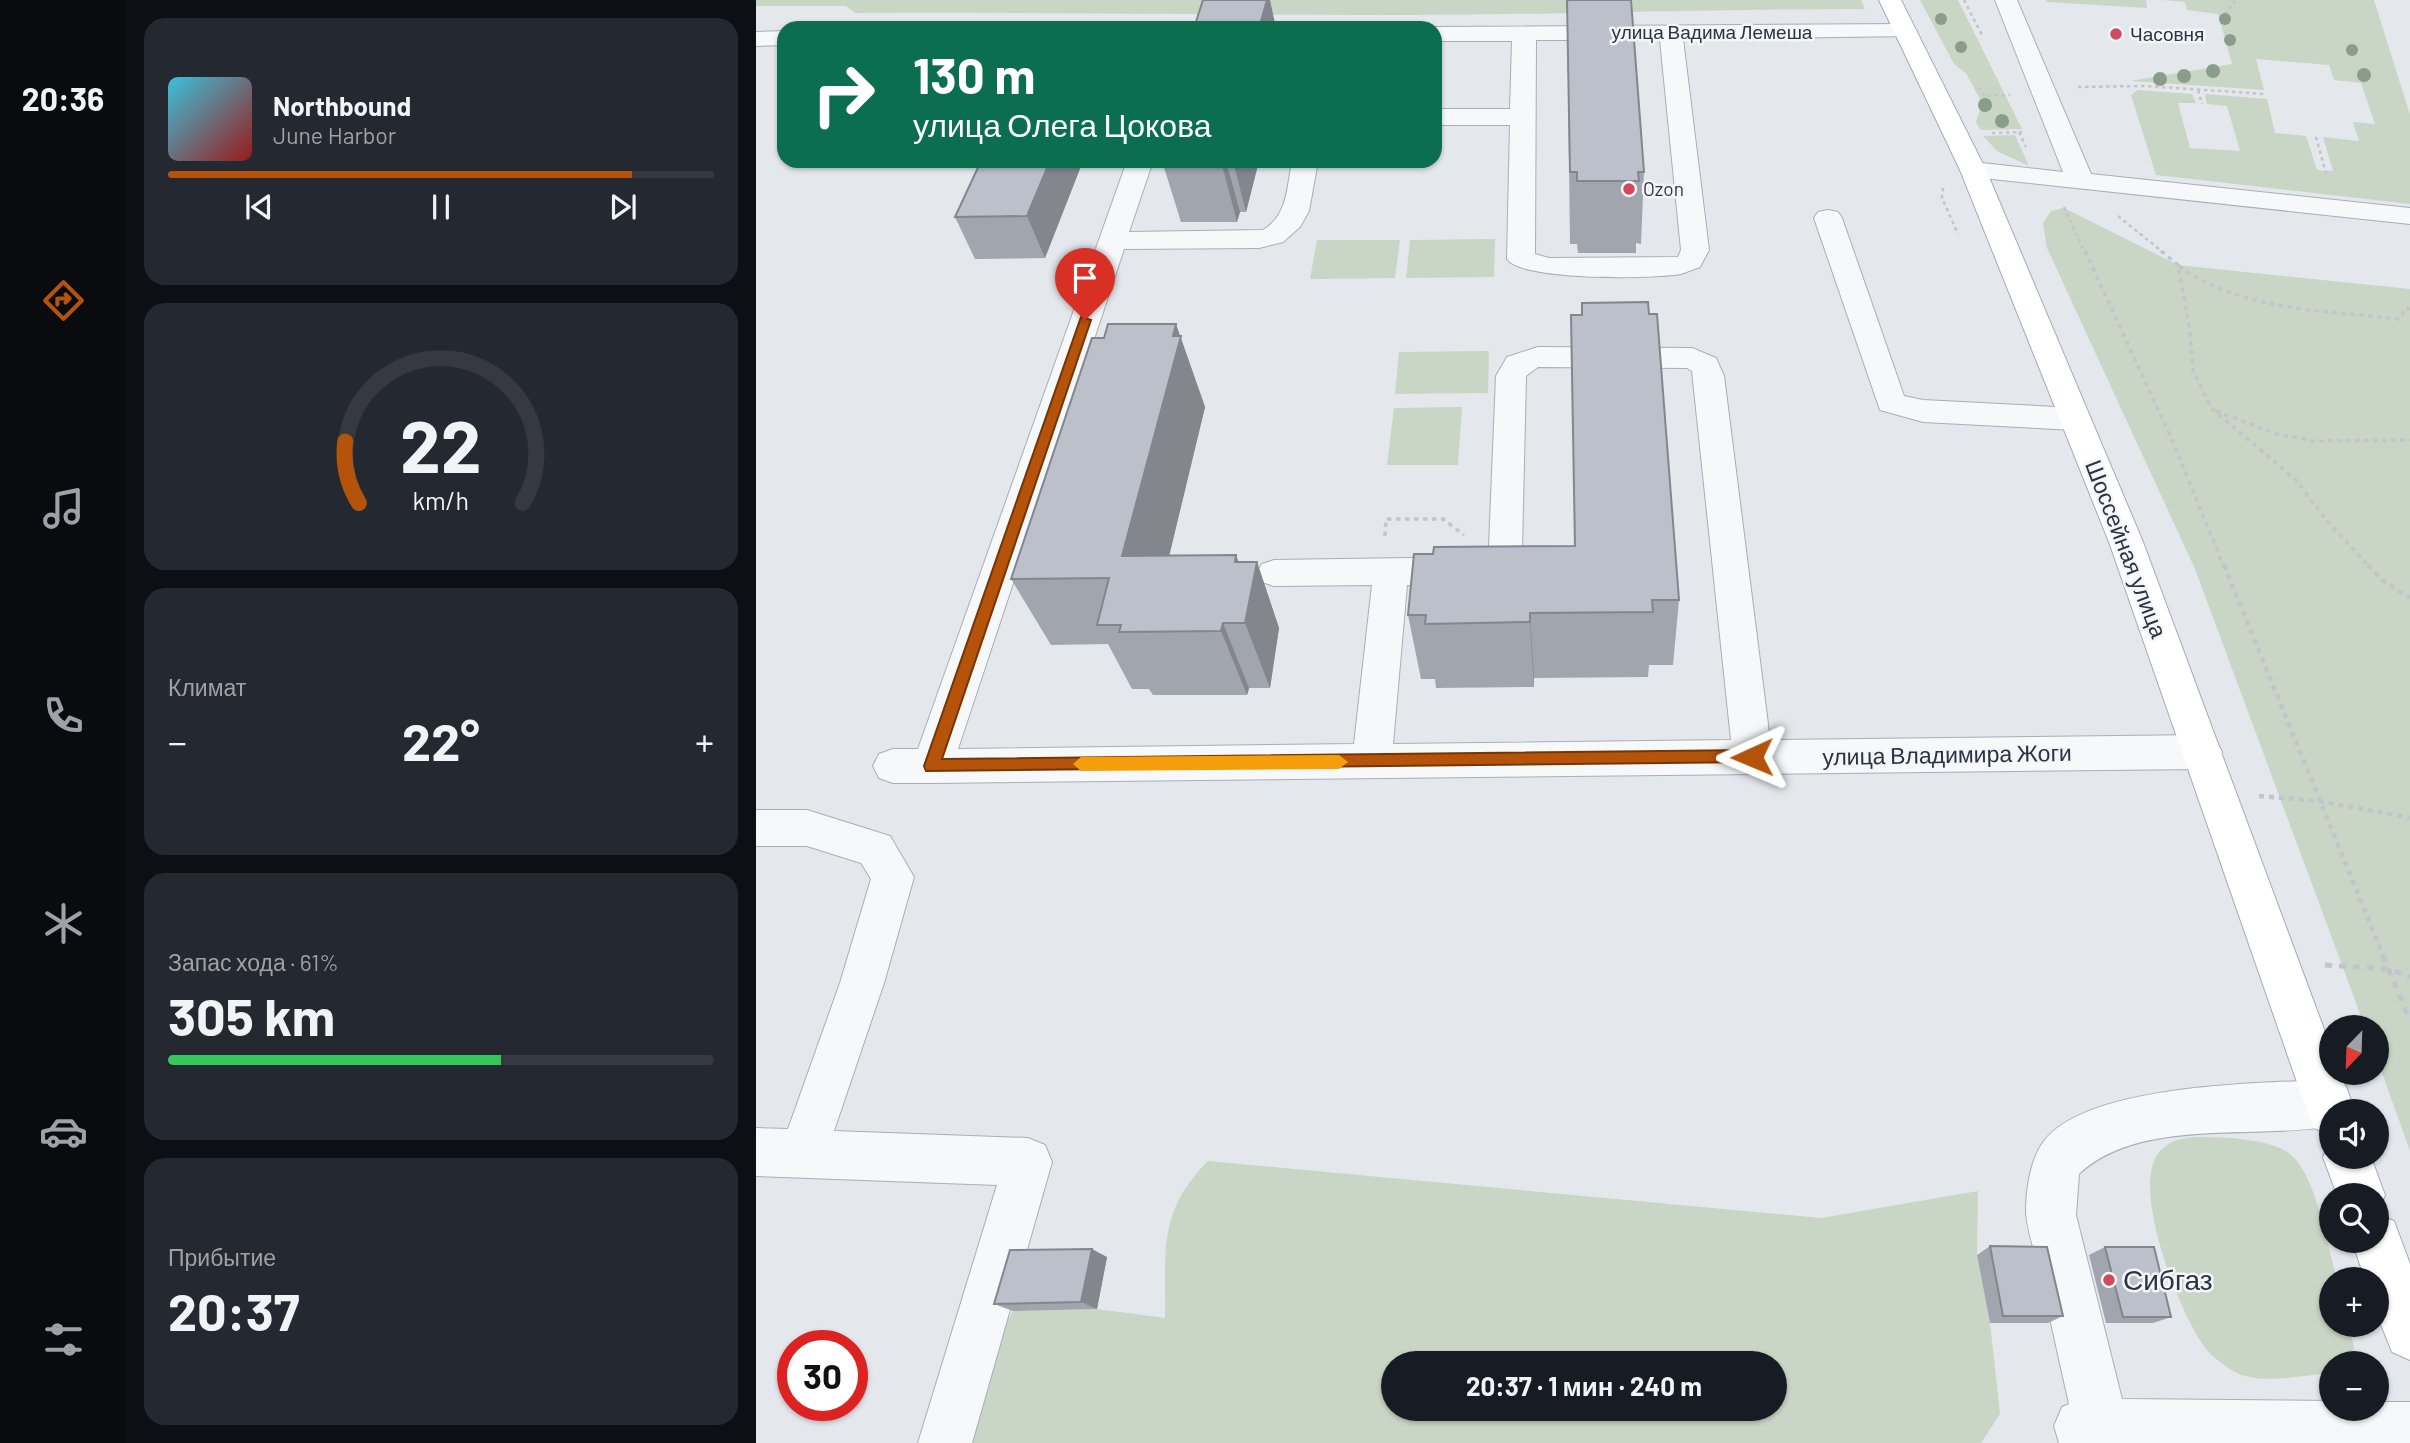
<!DOCTYPE html>
<html lang="ru">
<head>
<meta charset="utf-8">
<style>
  :root { --surface:#171b24; --page:#242831; --text:#f1f3f6; --muted:#9ea1a6; --line:#363941; --accent:#b45309 }
  body { margin:0; font-family:Barlow,sans-serif; background:var(--page); color:var(--text); height:100vh; display:flex; flex-direction:column; font-size:26px; white-space:nowrap }
  * { box-sizing:border-box; margin:0 }
  p { font-size:23px; color:var(--muted) }
  .icon { flex:none; width:38px; height:38px; fill:none; stroke:currentColor; stroke-width:2; stroke-linecap:round; stroke-linejoin:round }
  .map { position:relative; flex:1; overflow:hidden }
  .sheet { display:flex; flex-direction:column; gap:18px; padding:18px; background:#0d0f14; width:630px }
  .sheet>* { flex:none }
  .guide { position:absolute; left:21px; top:21px; width:665px; height:147px; border-radius:21px; box-shadow:0 2px 5px #0004; background:#0b6e4f; color:#fff; overflow:hidden }
  .needle { width:46px; rotate:203deg }
  .controls { position:absolute; left:1563px; top:1015px; display:grid; gap:14px }
  .controls a { display:grid; place-items:center; width:70px; height:70px; border-radius:50%; background:var(--surface); box-shadow:0 2px 5px #0004; font-size:35px }
  .speed { position:absolute; left:21px; top:1330px; display:flex; gap:14px; font-size:35px; font-weight:700; text-align:center }
  .speed>* { display:grid; place-content:center; width:91px; height:91px; border-radius:50%; background:var(--surface); box-shadow:0 2px 5px #0004; line-height:1 }
  .speed .limit { border:10px solid #d22; background:#fff; color:#111 }
  .pin { position:absolute; display:grid; place-items:center; width:60px; height:60px; color:#fff; margin:-72px -30px; border-radius:50% 50% 50% 0; rotate:-45deg; box-shadow:0 0 7px #0007 }
  .pin .icon { rotate:45deg }
  .me { position:absolute; width:77px; margin:-38px; rotate:269deg; stroke-linejoin:round; filter:drop-shadow(0 0 5px #0008) }
  .turn { display:flex; align-items:center; gap:24px; height:147px; padding:0 21px; font-size:32px }
  .turn .icon { width:91px; height:91px; stroke-width:2.5 }
  .turn b { display:block; font-size:49px; line-height:60px }
  .big { font-size:52px; font-weight:700; line-height:1.1 }
  .sheet .tile { flex:1; display:flex; flex-direction:column; justify-content:center; gap:10px; min-width:0; padding:0 24px; border-radius:21px; background:var(--page) }
  .sheet .dial { align-items:center; gap:0 }
  .dial svg { height:182px; overflow:visible; fill:none; stroke:var(--line); stroke-width:7; stroke-linecap:round; text-anchor:middle }
  .dial text { fill:var(--text); stroke:none }
  .song { display:flex; align-items:center; gap:21px }
  .cover { width:84px; height:84px; border-radius:10px; background:linear-gradient(135deg,hsl(190 70% 55%),hsl(0 70% 35%)) }
  .played { height:7px; border-radius:4px; background:linear-gradient(90deg,var(--accent) 85%,var(--line) 85%) }
  .keys { display:flex; justify-content:space-around; direction:ltr }
  .heat { display:flex; justify-content:space-between; align-items:center; font-size:38px; direction:ltr }
  .charge { height:10px; border-radius:5px; background:linear-gradient(90deg,#34c759 61%,var(--line) 0) }
  .trip { position:absolute; left:625px; top:1351px; width:406px; height:70px; border-radius:35px; background:var(--surface); box-shadow:0 2px 5px #0004; font-weight:700; line-height:70px; text-align:center }
  main { display:flex; flex:1; min-height:0 }
  .tab-bar { display:flex; flex-direction:column; width:126px; justify-content:space-around; align-items:center; background:#090b0e; color:var(--muted) }
  .tab-bar .icon { width:49px; height:49px }
  .tab-bar .active { color:var(--accent) }
  .tab-bar b { font-size:32px; color:var(--text) }
  .map>svg:first-child { display:block }
  .green { fill:#c9d6c5; fill-rule:evenodd }
  .lines { fill:none; stroke-linecap:round; stroke-linejoin:round }
  .minor-casing { stroke:#a9aeb7; stroke-width:2 }
  .major-casing { stroke:#a3abb8; stroke-width:2 }
  .path-far3 { stroke:#c2c5cb; stroke-width:2.5; stroke-dasharray:3.5 3.5; stroke-linecap:butt }
  .path-far2 { stroke:#c2c5cb; stroke-width:3.5; stroke-dasharray:4.5 4.5; stroke-linecap:butt }
  .path-far1 { stroke:#c2c5cb; stroke-width:4.5; stroke-dasharray:5 5; stroke-linecap:butt }
  .path { stroke:#c2c5cb; stroke-width:5; stroke-dasharray:7 7; stroke-linecap:butt }
  .minor { fill:#f7f8fa; fill-rule:evenodd }
  .major { fill:#fff; fill-rule:evenodd }
  .tree { fill:#899d89 }
  .wall { fill:#a1a5ae }
  .shaded-wall { fill:#83868d }
  .building { fill:#bbc0ca; stroke:#83868d; stroke-width:2 }
  .route { fill:#b45309; stroke:#753606; stroke-width:2 }
  .slow { fill:#f59e0b }
  .poi-dot { fill:#d1495b; stroke:#f4f6f9; stroke-width:2.5 }
  .labels { text-anchor:middle; stroke-width:5; stroke-linejoin:round; paint-order:stroke }
  .far-street-label { font-size:19px; fill:#2b3445; stroke:#f4f6f9 }
  .far-poi-label { font-size:19px; fill:#2b3445; stroke:#f4f6f9; text-anchor:start }
  .street-label { font-size:23px; fill:#2b3445; stroke:#f4f6f9 }
  .near-poi-label { font-size:28px; fill:#2b3445; stroke:#f4f6f9; text-anchor:start }
</style>
</head>
<body>
<main>
<nav class="tab-bar">
<b>20:36</b>
<svg class="icon active" aria-label="directions" viewBox="0 0 24 24"><path d="M12 3l9 9-9 9-9-9zM9 14v-3h6M13 9l2 2-2 2"/></svg>
<svg class="icon" aria-label="music" viewBox="0 0 24 24"><path d="M9 18V5l10-2v13"/><circle cx="6" cy="18" r="3"/><circle cx="16" cy="16" r="3"/></svg>
<svg class="icon" aria-label="phone" viewBox="0 0 24 24"><path d="M5 4h4l2 5-3 2q2 4 5 5l2-3 5 2v4C11 20 4 13 5 4z"/></svg>
<svg class="icon" aria-label="climate" viewBox="0 0 24 24"><path d="M12 3v18M4 7l16 10M4 17L20 7"/></svg>
<svg class="icon" aria-label="car" viewBox="0 0 24 24"><path d="M5 17H2v-5l4-1 3-4h7l3 4 3 1v5h-3M9 17h6M6 11h13"/><circle cx="7" cy="17" r="2"/><circle cx="17" cy="17" r="2"/></svg>
<svg class="icon" aria-label="filters" viewBox="0 0 24 24"><path d="M4 7h16M4 17h16"/><circle cx="9" cy="7" r="2"/><circle cx="15" cy="17" r="2"/></svg>
</nav>
<section class="sheet">
<div class="tile">
<div class="song"><i class="cover"></i><div><b>Northbound</b><p>June Harbor</p></div></div>
<div class="played"></div>
<div class="keys"><svg class="icon" aria-label="previous" viewBox="0 0 24 24"><path d="M18 5L8 12l10 7zM5 5v14"/></svg><svg class="icon" aria-label="pause" viewBox="0 0 24 24"><path d="M8 5v14M16 5v14"/></svg><svg class="icon" aria-label="next" viewBox="0 0 24 24"><path d="M6 5l10 7-10 7zM19 5v14"/></svg></div>
</div>
<div class="tile dial"><svg viewBox="0 0 100 80">
<path d="M14 69A42 42 0 1 1 86 69"/>
<path d="M14 69A42 42 0 0 1 8 42" stroke="#b45309"/>
<text x="50" y="56" font-size="32" font-weight="700">22</text>
<text x="50" y="72" font-size="11">km/h</text>
</svg></div>
<div class="tile"><p>Климат</p>
<div class="heat"><a>−</a><b class="big">22°</b><a>+</a></div>
</div>
<div class="tile"><p>Запас хода · 61%</p><b class="big">305 km</b><div class="charge"></div></div>
<div class="tile"><p>Прибытие</p><b class="big">20:37</b></div>
</section>
<div class="map">
<svg width="1654" height="1443" viewBox="0 0 1654 1443">
  <rect width="100%" height="100%" fill="#e4e7ec"/>
  <!-- green -->
  <path class="green" d="M 0,0 L 1105,0 L 1109,9 C 952,9 795,15 638,15 C 458,15 279,12 99,13 L 90,6 L 0,6 Z
    M 1164,0 L 1202,0 L 1266,129 L 1225,130 L 1220,122 L 1226,103 L 1210,73 L 1198,64 Z
    M 1290,0 L 1390,0 L 1391,8 L 1291,2 Z
    M 1406,0 L 1618,0 L 1654,115 L 1654,204 L 1400,175 L 1375,95 L 1382,90 L 1436,94 L 1440,103 L 1422,103 L 1434,148 L 1484,151 L 1471,106 L 1451,104 L 1449,94 L 1511,99 L 1519,133 L 1550,136 L 1561,170 L 1577,171 L 1567,137 L 1603,141 L 1597,122 L 1619,124 L 1605,83 L 1578,80 L 1573,65 L 1500,59 L 1508,90 L 1374,81 L 1476,64 L 1462,14 L 1431,10 L 1429,2 Z
    M 1259,135 L 1273,166 L 1241,151 L 1227,136 Z
    M 1308,208 L 1422,265 L 1654,289 L 1654,1151 L 1621,1059 L 1620,1027 L 1609,1027 L 1439,569 L 1291,248 L 1287,223 L 1295,211 Z
    M 739,239 L 738,277 L 650,278 L 654,240 Z
    M 561,240 L 644,240 L 639,278 L 554,279 Z
    M 733,351 L 732,393 L 639,394 L 643,352 Z
    M 706,407 L 702,465 L 631,465 L 638,408 Z
    M 1477,1138 C 1496,1141 1518,1142 1534,1154 C 1561,1176 1571,1246 1581,1279 L 1575,1279 L 1575,1325 L 1593,1325 L 1598,1348 L 1589,1363 L 1575,1363 L 1575,1373 C 1548,1375 1516,1383 1489,1376 C 1479,1374 1457,1358 1450,1349 C 1425,1317 1370,1182 1406,1149 C 1423,1132 1454,1138 1477,1138 Z
    M 452,1161 L 1065,1218 L 1222,1191 L 1221,1255 L 1234,1323 L 1244,1414 L 1225,1443 L 215,1443 L 249,1324 L 257,1311 L 341,1309 L 409,1318 C 410,1252 401,1212 452,1161 ZM 637,1363 L 1018,1363 L 1018,1409 L 637,1409 Z"/>
  <g class="lines">
    <defs>
      <path id="minor" d="M 1239,0 L 1261,0 L 1335,174 L 1654,208 L 1654,224 L 1208,176 L 1204,170 L 1208,164 L 1217,162 L 1307,172 Z
        M 1149,24 L 1157,26 L 1161,31 L 1157,36 L 927,39 L 953,250 L 944,267 L 925,274 C 897,279 766,281 751,259 L 754,125 L 679,125 L 679,109 L 754,109 L 756,41 L 679,41 L 679,28 L 675,28 L 679,27 ZM 780,40 L 904,40 L 925,250 L 922,257 L 793,258 L 779,254 Z
        M 28,31 L 28,45 L 0,46 L 0,32 Z
        M 371,161 L 397,161 L 373,232 L 507,230 C 532,215 531,187 536,161 L 562,161 L 553,211 L 544,227 L 527,242 L 503,248 L 368,249 L 202,749 L 598,744 L 616,585 L 518,586 L 506,582 L 500,573 L 506,564 L 518,560 L 723,557 L 733,546 L 740,376 L 751,357 L 782,347 L 936,348 L 960,358 L 968,376 L 1014,740 L 1446,735 L 1460,740 L 1466,752 L 1460,764 L 1446,769 L 176,783 L 137,783 L 123,778 L 117,766 L 123,754 L 137,749 L 162,749 ZM 782,367 L 931,368 L 936,371 L 975,740 L 637,744 L 651,585 C 694,587 746,595 766,549 L 770,376 Z
        M 1072,210 L 1082,212 L 1086,218 L 1148,396 L 1167,400 L 1319,408 L 1330,411 L 1335,419 L 1330,427 L 1319,430 L 1167,422 L 1124,410 L 1058,218 L 1062,212 Z
        M 0,810 L 51,810 L 134,836 L 158,877 L 128,983 L 78,1131 L 272,1138 L 289,1145 L 296,1162 L 216,1443 L 162,1443 L 241,1185 L 0,1176 L 0,1128 L 32,1129 L 84,983 L 115,879 L 105,863 L 51,846 L 0,846 Z
        M 1573,1080 L 1590,1086 L 1596,1103 L 1593,1111 L 1575,1111 L 1575,1126 C 1499,1140 1384,1117 1323,1174 L 1320,1215 L 1366,1399 L 1575,1401 L 1575,1409 L 1620,1409 L 1620,1402 L 1654,1402 L 1654,1443 L 1303,1443 L 1298,1426 L 1306,1407 L 1313,1404 C 1303,1359 1293,1314 1283,1269 C 1279,1251 1271,1231 1270,1212 C 1270,1190 1274,1159 1288,1141 C 1332,1084 1505,1083 1573,1080 Z"/>
      <path id="major" d="M 1123,0 L 1145,0 L 1230,170 L 1387,542 L 1575,1048 L 1575,1073 L 1584,1073 L 1599,1111 L 1575,1111 L 1575,1135 L 1558,1128 L 1551,1111 L 1353,542 L 1204,170 Z
        M 1575,1140 L 1575,1157 L 1615,1157 L 1629,1195 L 1622,1212 L 1620,1195 L 1581,1195 L 1567,1157 Z
        M 1620,1214 L 1638,1221 L 1654,1264 L 1654,1360 L 1636,1352 L 1620,1312 L 1620,1279 L 1609,1279 L 1596,1241 L 1620,1241 Z"/>
    </defs>
    <!-- minor casing -->
    <use href="#minor" class="minor-casing"/>
    <!-- major casing -->
    <use href="#major" class="major-casing"/>
    <!-- path-far3 -->
    <path class="path-far3" d="M 1208,0 L 1227,37
      M 1464,20 L 1480,0
      M 1223,87 L 1228,96 L 1254,95
      M 1322,87 L 1389,86 L 1509,94
      M 1442,90 L 1446,104
      M 1263,132 L 1270,147
      M 1236,133 L 1266,132
      M 1560,137 L 1571,177
      M 1187,188 L 1186,198 L 1202,234
      M 1308,207 L 1329,253
      M 1362,216 L 1408,253"/>
    <!-- path-far2 -->
    <path class="path-far2" d="M 1329,251 L 1417,442 L 1468,567
      M 1405,251 L 1422,265 L 1434,331 L 1437,370 L 1455,408 L 1540,480 L 1570,520 L 1614,567
      M 1423,266 C 1486,312 1569,310 1644,319 L 1649,309 L 1654,309
      M 1460,411 L 1521,434 L 1557,441 L 1654,440
      M 629,536 L 630,519 L 687,519 L 708,535"/>
    <!-- path-far1 -->
    <path class="path-far1" d="M 1468,565 L 1628,958
      M 1612,565 L 1626,580 L 1654,598
      M 1503,796 L 1564,801 L 1654,818"/>
    <!-- path -->
    <path class="path" d="M 1627,956 L 1654,1021
      M 1569,965 L 1633,969 L 1654,977"/>
    <!-- minor -->
    <use href="#minor" class="minor"/>
    <!-- major -->
    <use href="#major" class="major"/>
  </g>
  <!-- trees -->
  <g class="tree">
    <circle cx="1185" cy="19" r="6"/>
    <circle cx="1469" cy="19" r="6"/>
    <circle cx="1474" cy="40" r="6"/>
    <circle cx="1205" cy="47" r="6"/>
    <circle cx="1596" cy="50" r="6"/>
    <circle cx="1457" cy="71" r="7"/>
    <circle cx="1608" cy="75" r="7"/>
    <circle cx="1428" cy="76" r="7"/>
    <circle cx="1404" cy="79" r="7"/>
    <circle cx="1229" cy="105" r="7"/>
    <circle cx="1246" cy="121" r="7"/>
  </g>
  <!-- wall -->
  <path class="wall" d="M 811,0 L 888,172 L 885,244 L 880,243 L 880,253 L 822,253 L 821,244 L 814,244 Z
    M 225,161 L 327,161 L 289,258 L 219,259 L 199,217 Z
    M 406,161 L 503,161 L 490,212 L 484,212 L 481,222 L 425,222 Z
    M 826,315 L 923,600 L 917,665 L 893,665 L 892,677 L 778,678 L 778,687 L 680,688 L 679,679 L 665,679 L 652,615 L 677,554 L 818,546 Z
    M 424,336 L 449,407 L 413,556 L 483,562 L 501,562 L 523,628 L 514,688 L 493,688 L 491,695 L 397,695 L 393,689 L 376,689 L 352,644 L 295,645 L 255,579 Z
    M 1234,1246 L 1307,1316 L 1292,1323 L 1234,1323 L 1221,1255 Z
    M 1349,1247 L 1415,1317 L 1397,1323 L 1350,1323 L 1333,1255 Z
    M 351,1257 L 341,1309 L 257,1311 L 238,1304 Z"/>
  <!-- shaded-wall -->
  <path class="shaded-wall" d="M 511,0 L 514,0 L 520,28 L 503,28 Z
    M 294,161 L 327,161 L 289,258 L 271,216 Z
    M 465,161 L 470,161 L 484,212 L 481,222 Z
    M 477,161 L 503,161 L 490,212 Z
    M 420,324 L 449,407 L 397,623 L 366,556 Z
    M 480,555 L 495,595 L 501,562 L 523,628 L 514,688 L 489,623 L 479,562 Z
    M 774,613 L 778,678 L 778,687 L 774,622 Z
    M 467,623 L 493,688 L 491,695 L 465,631 Z
    M 336,1249 L 351,1257 L 341,1309 L 325,1302 Z"/>
  <!-- building -->
  <path class="building" d="M 447,0 L 511,0 L 503,28 L 438,28 Z
    M 811,0 L 875,0 L 888,172 L 882,172 L 883,181 L 821,181 L 821,172 L 814,172 Z
    M 290,25 L 351,25 L 350,28 L 289,28 Z
    M 225,161 L 294,161 L 271,216 L 199,217 Z
    M 892,302 L 893,314 L 901,314 L 923,600 L 896,600 L 897,612 L 774,613 L 774,622 L 669,624 L 670,615 L 652,615 L 658,554 L 677,554 L 678,547 L 819,546 L 815,315 L 826,315 L 826,303 Z
    M 352,324 L 420,324 L 417,336 L 425,336 L 366,556 L 480,555 L 479,562 L 501,562 L 489,623 L 467,623 L 465,631 L 363,632 L 365,625 L 341,625 L 353,578 L 255,579 L 336,338 L 348,338 Z
    M 1234,1246 L 1291,1247 L 1307,1316 L 1247,1316 Z
    M 1349,1247 L 1398,1247 L 1415,1317 L 1367,1317 Z
    M 336,1249 L 325,1302 L 238,1304 L 254,1250 Z"/>
  <!-- route -->
  <path class="route" d="M 325,317 L 335,320 L 186,759 L 996,750 L 1004,757 L 1001,762 L 170,771 L 168,766 Z"/>
  <!-- slow -->
  <path class="slow" d="M 583,755 L 592,762 L 583,769 L 325,771 L 317,764 L 325,757 Z"/>
  <!-- markers -->
  <g class="poi-dot">
    <circle cx="1360" cy="34" r="7"/>
    <circle cx="873" cy="189" r="7"/>
    <circle cx="1353" cy="1280" r="7"/>
  </g>
  <g class="labels">
    <!-- far-street labels -->
    <g class="far-street-label">
      <text x="956" y="39">улица Вадима Лемеша</text>
    </g>
    <!-- far-poi labels -->
    <g class="far-poi-label">
      <text x="1374" y="41">Часовня</text>
      <text x="887" y="196">Ozon</text>
    </g>
    <!-- street labels -->
    <g class="street-label">
      <text transform="translate(1370 549) rotate(69)" y="8">Шоссейная улица</text>
      <text transform="translate(1191 755) rotate(-1)" y="8">улица Владимира Жоги</text>
    </g>
    <!-- near-poi labels -->
    <g class="near-poi-label">
      <text x="1367" y="1290">Сибгаз</text>
    </g>
  </g>
</svg>
<div class="controls">
<a><svg class="needle" viewBox="-14 -14 28 28"><path d="M0-13l5 13h-10z" fill="#e53935"/><path d="M0 13l5-13h-10z" fill="#9ea1a6"/></svg></a>
<a><svg class="icon" aria-label="sound" viewBox="0 0 24 24"><path d="M4 9h4l5-4v14l-5-4H4zM17 9q2 3 0 6"/></svg></a>
<a><svg class="icon" aria-label="search" viewBox="0 0 24 24"><circle cx="10" cy="10" r="6"/><path d="M15 15l6 6"/></svg></a>
<a>+</a>
<a>−</a>
</div>
<div class="speed"><div class="limit">30</div></div>
<div class="pin" style="left:329px;top:320px;background:#d93025"><svg class="icon" aria-label="arrive" viewBox="0 0 24 24"><path d="M6 21V4h12l-3 4 3 4H6"/></svg></div>
<svg class="me" style="left:996px;top:757px" viewBox="-20 -20 40 40"><path d="M0-17L14 15 0 8-14 15z" fill="#b45309" stroke="#fff" stroke-width="4"/></svg>
<div class="trip">20:37 · 1 мин · 240 m</div>
<div class="guide">
<div class="turn"><svg class="icon" aria-label="right" viewBox="0 0 24 24"><path d="M7 20v-9h11M14 6l5 5-5 5"/></svg><div><b>130 m</b>улица Олега Цокова</div></div>
</div>
</div>
</main>
</body>
</html>
